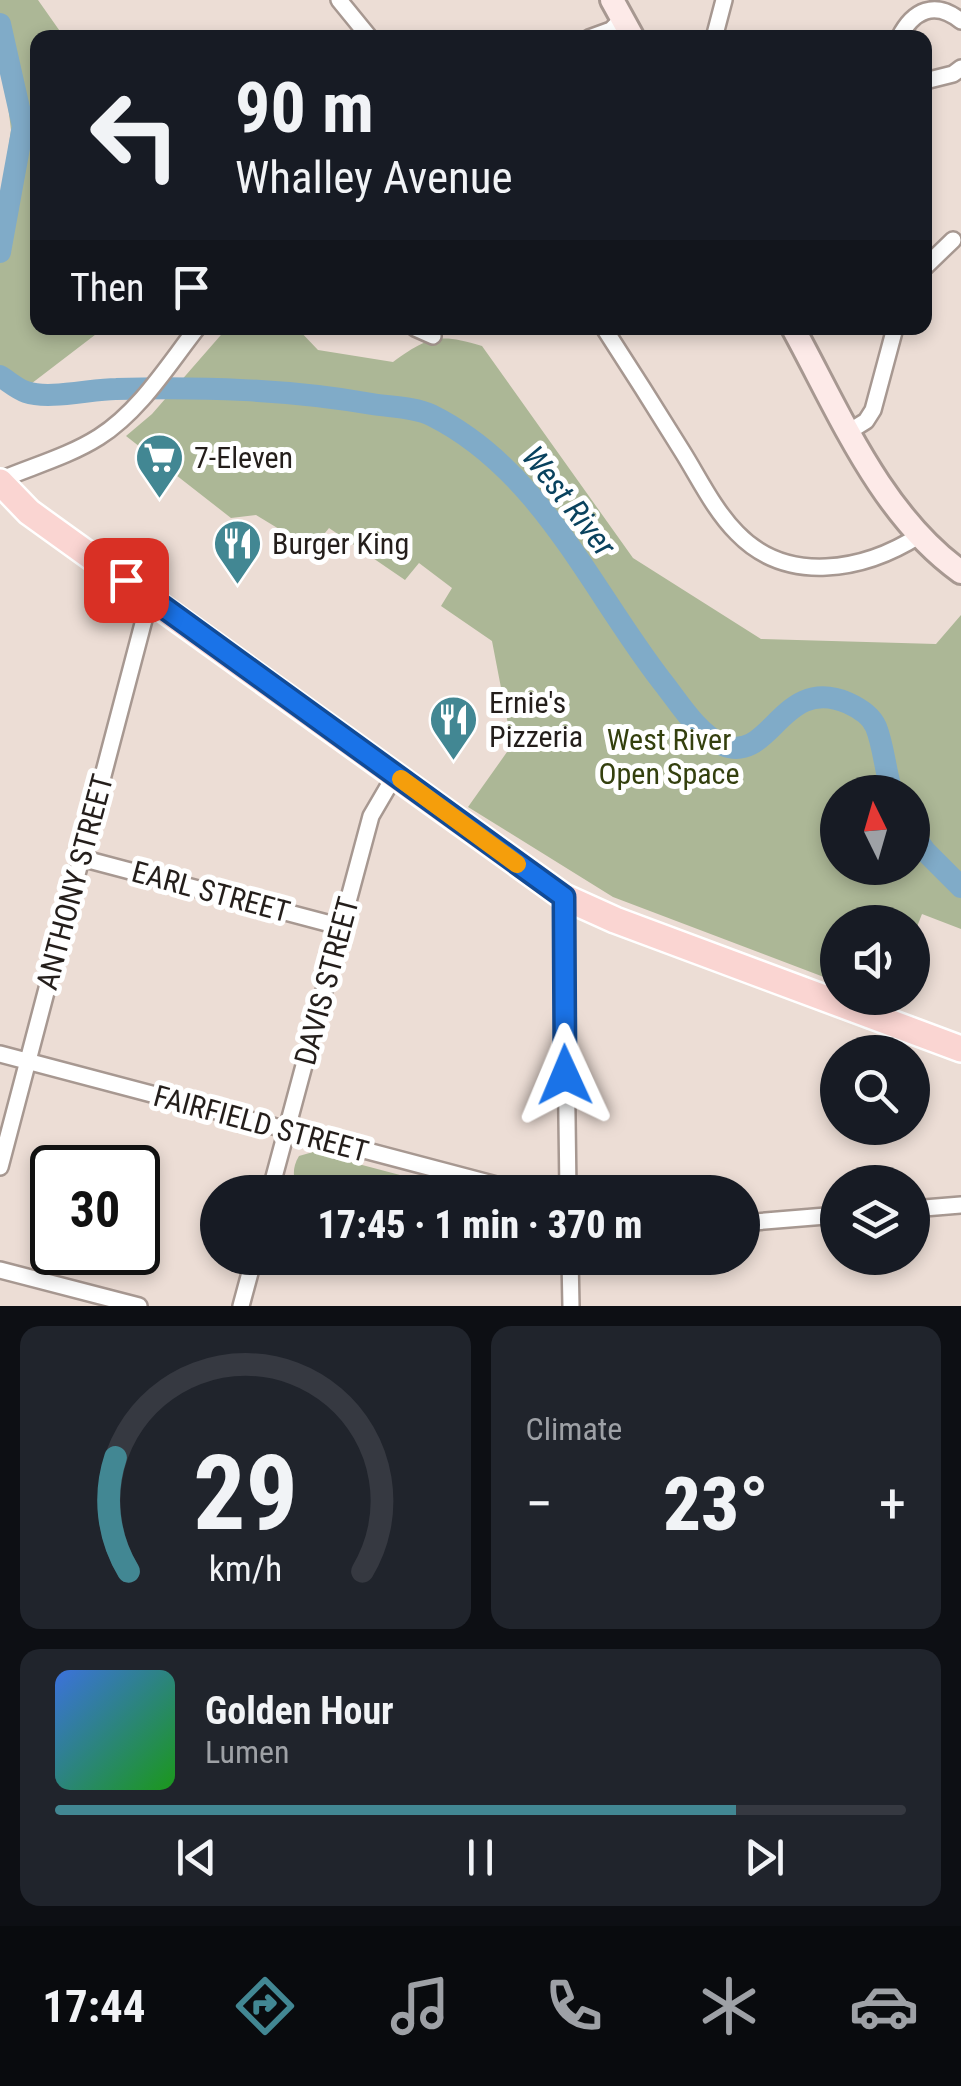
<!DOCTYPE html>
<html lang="en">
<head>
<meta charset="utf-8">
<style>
  :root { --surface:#171b24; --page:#20242c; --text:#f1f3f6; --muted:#9ea1a6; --line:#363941; --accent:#428793 }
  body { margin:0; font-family:"Roboto Condensed",sans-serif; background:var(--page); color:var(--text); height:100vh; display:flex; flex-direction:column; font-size:38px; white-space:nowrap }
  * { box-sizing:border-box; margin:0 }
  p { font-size:32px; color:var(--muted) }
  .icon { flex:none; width:55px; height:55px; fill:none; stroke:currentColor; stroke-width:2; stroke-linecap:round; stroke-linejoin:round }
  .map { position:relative; height:1306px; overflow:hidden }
  .details { display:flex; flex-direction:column; gap:20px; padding:20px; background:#0d0f14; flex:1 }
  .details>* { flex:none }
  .banner { position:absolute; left:30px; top:30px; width:902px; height:305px; border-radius:20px; box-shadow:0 5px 15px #0003; background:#171b24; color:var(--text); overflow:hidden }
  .needle { width:65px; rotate:355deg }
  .controls { position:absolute; left:820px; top:775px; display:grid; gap:20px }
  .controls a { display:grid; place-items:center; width:110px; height:110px; border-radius:50%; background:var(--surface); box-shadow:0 5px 15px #0003; font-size:50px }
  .speed { position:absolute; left:30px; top:1145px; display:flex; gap:20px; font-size:50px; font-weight:700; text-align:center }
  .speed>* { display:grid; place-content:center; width:130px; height:130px; border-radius:50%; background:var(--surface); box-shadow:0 5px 15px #0003; line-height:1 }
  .speed .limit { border:5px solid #111; border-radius:15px; background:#fff; color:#111 }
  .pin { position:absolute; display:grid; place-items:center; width:85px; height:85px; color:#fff; margin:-42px; border-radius:20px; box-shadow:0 5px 15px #0006 }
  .me { position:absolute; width:110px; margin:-55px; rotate:359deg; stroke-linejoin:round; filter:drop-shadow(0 0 8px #0008) }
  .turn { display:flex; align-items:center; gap:35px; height:210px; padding:0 40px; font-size:45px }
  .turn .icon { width:130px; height:130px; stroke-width:2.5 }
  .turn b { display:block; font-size:70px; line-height:85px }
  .then { display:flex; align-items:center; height:95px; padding:0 40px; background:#0003; gap:20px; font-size:38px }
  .big { font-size:75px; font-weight:800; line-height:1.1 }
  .details .card { flex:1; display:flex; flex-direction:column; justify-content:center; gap:15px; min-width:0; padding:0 35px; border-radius:20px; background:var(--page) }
  .details .dial { align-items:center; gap:0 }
  .dial svg { height:260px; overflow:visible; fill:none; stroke:var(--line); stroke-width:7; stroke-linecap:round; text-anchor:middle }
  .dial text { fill:var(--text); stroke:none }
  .song { display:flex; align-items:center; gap:30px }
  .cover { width:120px; height:120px; border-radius:15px; background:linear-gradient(135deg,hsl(220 70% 55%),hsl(120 70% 35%)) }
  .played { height:10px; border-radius:5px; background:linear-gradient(90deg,var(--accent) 80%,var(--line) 80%) }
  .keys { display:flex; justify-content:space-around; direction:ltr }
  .heat { display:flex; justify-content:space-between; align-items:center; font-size:55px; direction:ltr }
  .details .tiles { flex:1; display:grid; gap:20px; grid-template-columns:1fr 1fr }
  .card:last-child { grid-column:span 2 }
  .trip { position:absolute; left:200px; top:1175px; width:560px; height:100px; border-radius:50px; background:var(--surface); box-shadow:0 5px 15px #0003; font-weight:800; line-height:100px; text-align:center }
  .tabs { display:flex; height:160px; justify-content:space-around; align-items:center; background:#090b0e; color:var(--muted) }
  .tabs .icon { width:70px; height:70px }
  .tabs .selected { color:var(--accent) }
  .tabs b { font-size:45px; color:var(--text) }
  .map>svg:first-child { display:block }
  .green { fill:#acb796; fill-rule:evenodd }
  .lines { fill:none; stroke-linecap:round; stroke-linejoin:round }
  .river { stroke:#80abc8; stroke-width:22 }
  .street-casing { stroke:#a79891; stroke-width:20 }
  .secondary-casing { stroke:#a79891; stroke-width:28 }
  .primary-casing { stroke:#fff; stroke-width:30 }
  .street { stroke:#fff; stroke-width:15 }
  .secondary { stroke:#fdeae8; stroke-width:22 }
  .primary { stroke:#fad5d2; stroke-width:25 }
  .route-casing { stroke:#114b97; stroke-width:25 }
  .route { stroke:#1a73e8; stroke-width:18 }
  .slow { stroke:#f59e0b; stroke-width:18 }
  .labels { text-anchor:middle; stroke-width:10; stroke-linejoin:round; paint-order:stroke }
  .poi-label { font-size:30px; fill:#241e1b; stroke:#fff; text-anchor:start }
  .park-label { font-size:30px; fill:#34400e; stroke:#fff }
  .street-label { font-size:30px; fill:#241e1b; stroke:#fff }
  .water-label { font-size:32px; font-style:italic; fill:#09425e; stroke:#fff }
</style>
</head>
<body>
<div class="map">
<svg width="961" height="1306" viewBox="0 0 961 1306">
  <rect width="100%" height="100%" fill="#ecddd5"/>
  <!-- green -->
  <path class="green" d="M 0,0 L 38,0 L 64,37 L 38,38 L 38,328 L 104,328 L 23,390 L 0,376 L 0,206 L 11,130 L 0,41 Z
    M 227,328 L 297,328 L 318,350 L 393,362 C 429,336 439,333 482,346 L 633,558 L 761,639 L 936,644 L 961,615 L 961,929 L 922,914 L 913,937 L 912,922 L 838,922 L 837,982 L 613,897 L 468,807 L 512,745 L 492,641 L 441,606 L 452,588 L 419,563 L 405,580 L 329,528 L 312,549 L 256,515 L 231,518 L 126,436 L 152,414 ZM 838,792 L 912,792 L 912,868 L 838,868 Z
    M 313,1152 L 400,1175 L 395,1192 L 297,1192 C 294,1179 291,1169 299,1156 Z"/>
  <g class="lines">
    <!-- river -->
    <path class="river" d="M 0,24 L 23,126 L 0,252
      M 0,376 C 8,381 17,389 26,392 C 49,400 91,389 116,389 C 202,387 287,389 372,404 C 390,407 414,407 431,415 C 540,469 590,588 661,680 C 678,701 697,734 723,745 C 771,765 781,674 848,703 C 859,708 871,715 876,727 C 884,747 885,771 892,792
      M 912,833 L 925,851 L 961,887"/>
    <defs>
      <path id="street" d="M 339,0 L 370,38
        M 589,38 L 611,30 L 622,19
        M 714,38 L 724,0
        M 899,38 C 913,10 935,0 961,21
        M 925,81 L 953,74 L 961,68
        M 925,267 L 953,240
        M 415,328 L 433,336
        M 604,328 C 630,368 656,409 682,451 C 699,478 714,510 737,533 C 787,585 864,571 920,535
        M 850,431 L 866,421 L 873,410 L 895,328
        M 0,480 C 33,466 69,456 99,437 C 140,411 168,365 197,328
        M 81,858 L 342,927
        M 564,897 L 568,1192
        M 0,1054 L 523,1192
        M 0,1167 L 150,597
        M 270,1192 L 371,816 L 395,775
        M 912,1209 L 961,1205
        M 742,1223 L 838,1215
        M 570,1258 L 571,1306
        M 0,1270 L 139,1306
        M 241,1306 L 254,1258"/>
      <path id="secondary" d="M 612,0 L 633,38
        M 793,328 C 839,412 881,515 961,572"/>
      <path id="primary" d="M 0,482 L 29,512 L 564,897 L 615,920 L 961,1049"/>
    </defs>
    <!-- street casing -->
    <use href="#street" class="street-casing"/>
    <!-- secondary casing -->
    <use href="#secondary" class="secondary-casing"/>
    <!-- primary casing -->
    <use href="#primary" class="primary-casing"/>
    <!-- street -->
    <use href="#street" class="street"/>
    <!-- secondary -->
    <use href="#secondary" class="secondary"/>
    <!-- primary -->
    <use href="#primary" class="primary"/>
  </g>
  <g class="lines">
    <defs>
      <path id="route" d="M 126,580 L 564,897 L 565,1075"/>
    </defs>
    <!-- route casing -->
    <use href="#route" class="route-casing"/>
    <!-- route -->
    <use href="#route" class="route"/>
    <!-- slow -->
    <path class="slow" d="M 401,779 L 517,864"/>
  </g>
  <!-- icons -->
  <defs>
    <symbol id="supermarket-pin" viewBox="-11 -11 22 30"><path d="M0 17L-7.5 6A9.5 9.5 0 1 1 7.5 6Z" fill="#428793" stroke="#fff"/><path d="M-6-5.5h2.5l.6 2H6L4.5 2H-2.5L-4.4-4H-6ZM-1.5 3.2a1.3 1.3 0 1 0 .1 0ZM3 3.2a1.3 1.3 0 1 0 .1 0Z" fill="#fff"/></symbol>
    <symbol id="restaurant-pin" viewBox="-11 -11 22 30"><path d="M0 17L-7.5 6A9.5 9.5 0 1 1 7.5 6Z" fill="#428793" stroke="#fff"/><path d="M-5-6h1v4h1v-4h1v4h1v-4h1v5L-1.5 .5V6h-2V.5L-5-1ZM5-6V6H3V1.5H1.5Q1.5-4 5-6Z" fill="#fff"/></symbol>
  </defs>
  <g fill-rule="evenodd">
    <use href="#supermarket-pin" x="132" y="430" width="55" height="75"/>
    <use href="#restaurant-pin" x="210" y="516" width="55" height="75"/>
    <use href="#restaurant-pin" x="426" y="692" width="55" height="75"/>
  </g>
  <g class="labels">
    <!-- poi labels -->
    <g class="poi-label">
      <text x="194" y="468">7-Eleven</text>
      <text x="272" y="554">Burger King</text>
      <text x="489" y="713">Ernie's<tspan x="489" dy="34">Pizzeria</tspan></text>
    </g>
    <!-- park labels -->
    <g class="park-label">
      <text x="669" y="750">West River<tspan x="669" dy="34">Open Space</tspan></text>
    </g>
    <!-- street labels -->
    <g class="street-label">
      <text transform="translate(75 882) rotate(-75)" y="10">ANTHONY STREET</text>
      <text transform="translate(211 892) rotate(15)" y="10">EARL STREET</text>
      <text transform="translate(327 981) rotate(-75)" y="10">DAVIS STREET</text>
      <text transform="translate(261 1124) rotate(15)" y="10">FAIRFIELD STREET</text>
    </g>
    <!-- water labels -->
    <g class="water-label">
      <text transform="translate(569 501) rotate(52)" y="11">West River</text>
    </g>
  </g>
</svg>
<div class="controls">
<a><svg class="needle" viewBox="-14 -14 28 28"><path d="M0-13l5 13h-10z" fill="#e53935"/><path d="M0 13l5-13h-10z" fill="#9ea1a6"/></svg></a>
<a><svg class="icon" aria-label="sound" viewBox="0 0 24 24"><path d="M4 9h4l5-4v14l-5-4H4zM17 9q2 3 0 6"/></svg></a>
<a><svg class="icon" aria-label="search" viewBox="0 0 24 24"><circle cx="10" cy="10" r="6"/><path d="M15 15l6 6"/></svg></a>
<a><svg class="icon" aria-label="layers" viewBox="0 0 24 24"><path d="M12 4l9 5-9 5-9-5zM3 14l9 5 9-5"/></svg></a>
</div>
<div class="speed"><div class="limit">30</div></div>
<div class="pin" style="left:126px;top:580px;background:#d93025"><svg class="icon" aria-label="arrive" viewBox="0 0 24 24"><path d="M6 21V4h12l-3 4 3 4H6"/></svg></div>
<svg class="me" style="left:565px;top:1075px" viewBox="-20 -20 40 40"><path d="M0-17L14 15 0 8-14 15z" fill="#1a73e8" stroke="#fff" stroke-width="4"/></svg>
<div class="trip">17:45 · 1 min · 370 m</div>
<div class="banner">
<div class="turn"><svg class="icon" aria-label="left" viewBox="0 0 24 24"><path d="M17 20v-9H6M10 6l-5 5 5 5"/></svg><div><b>90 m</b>Whalley Avenue</div></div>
<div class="then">Then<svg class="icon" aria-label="arrive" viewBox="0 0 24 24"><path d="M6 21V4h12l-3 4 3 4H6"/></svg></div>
</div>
</div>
<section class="details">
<div class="tiles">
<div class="card dial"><svg viewBox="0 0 100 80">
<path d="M14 69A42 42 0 1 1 86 69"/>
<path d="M14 69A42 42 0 0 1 10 34" stroke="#428793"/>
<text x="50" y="56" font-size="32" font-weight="700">29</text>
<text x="50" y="72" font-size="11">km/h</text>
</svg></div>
<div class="card"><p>Climate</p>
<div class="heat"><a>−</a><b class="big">23°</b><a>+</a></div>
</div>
<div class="card">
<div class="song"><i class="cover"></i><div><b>Golden Hour</b><p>Lumen</p></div></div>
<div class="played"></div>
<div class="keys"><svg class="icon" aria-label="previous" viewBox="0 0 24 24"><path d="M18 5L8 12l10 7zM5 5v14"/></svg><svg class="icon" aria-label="pause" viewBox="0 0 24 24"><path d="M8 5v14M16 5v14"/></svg><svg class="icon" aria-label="next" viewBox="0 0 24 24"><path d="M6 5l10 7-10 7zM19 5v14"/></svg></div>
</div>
</div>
</section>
<nav class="tabs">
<b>17:44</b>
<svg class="icon selected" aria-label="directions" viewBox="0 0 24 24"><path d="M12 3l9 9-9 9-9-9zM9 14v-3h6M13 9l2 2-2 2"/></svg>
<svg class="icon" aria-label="music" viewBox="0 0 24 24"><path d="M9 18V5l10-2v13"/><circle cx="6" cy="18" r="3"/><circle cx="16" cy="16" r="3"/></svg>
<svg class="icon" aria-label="phone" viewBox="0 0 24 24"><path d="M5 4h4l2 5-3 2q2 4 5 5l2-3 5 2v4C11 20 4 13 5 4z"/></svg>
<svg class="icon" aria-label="climate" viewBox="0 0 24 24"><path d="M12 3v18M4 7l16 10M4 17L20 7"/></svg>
<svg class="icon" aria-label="car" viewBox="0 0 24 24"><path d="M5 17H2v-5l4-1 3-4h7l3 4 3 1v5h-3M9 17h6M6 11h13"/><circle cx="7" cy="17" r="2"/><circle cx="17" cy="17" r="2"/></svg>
</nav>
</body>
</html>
